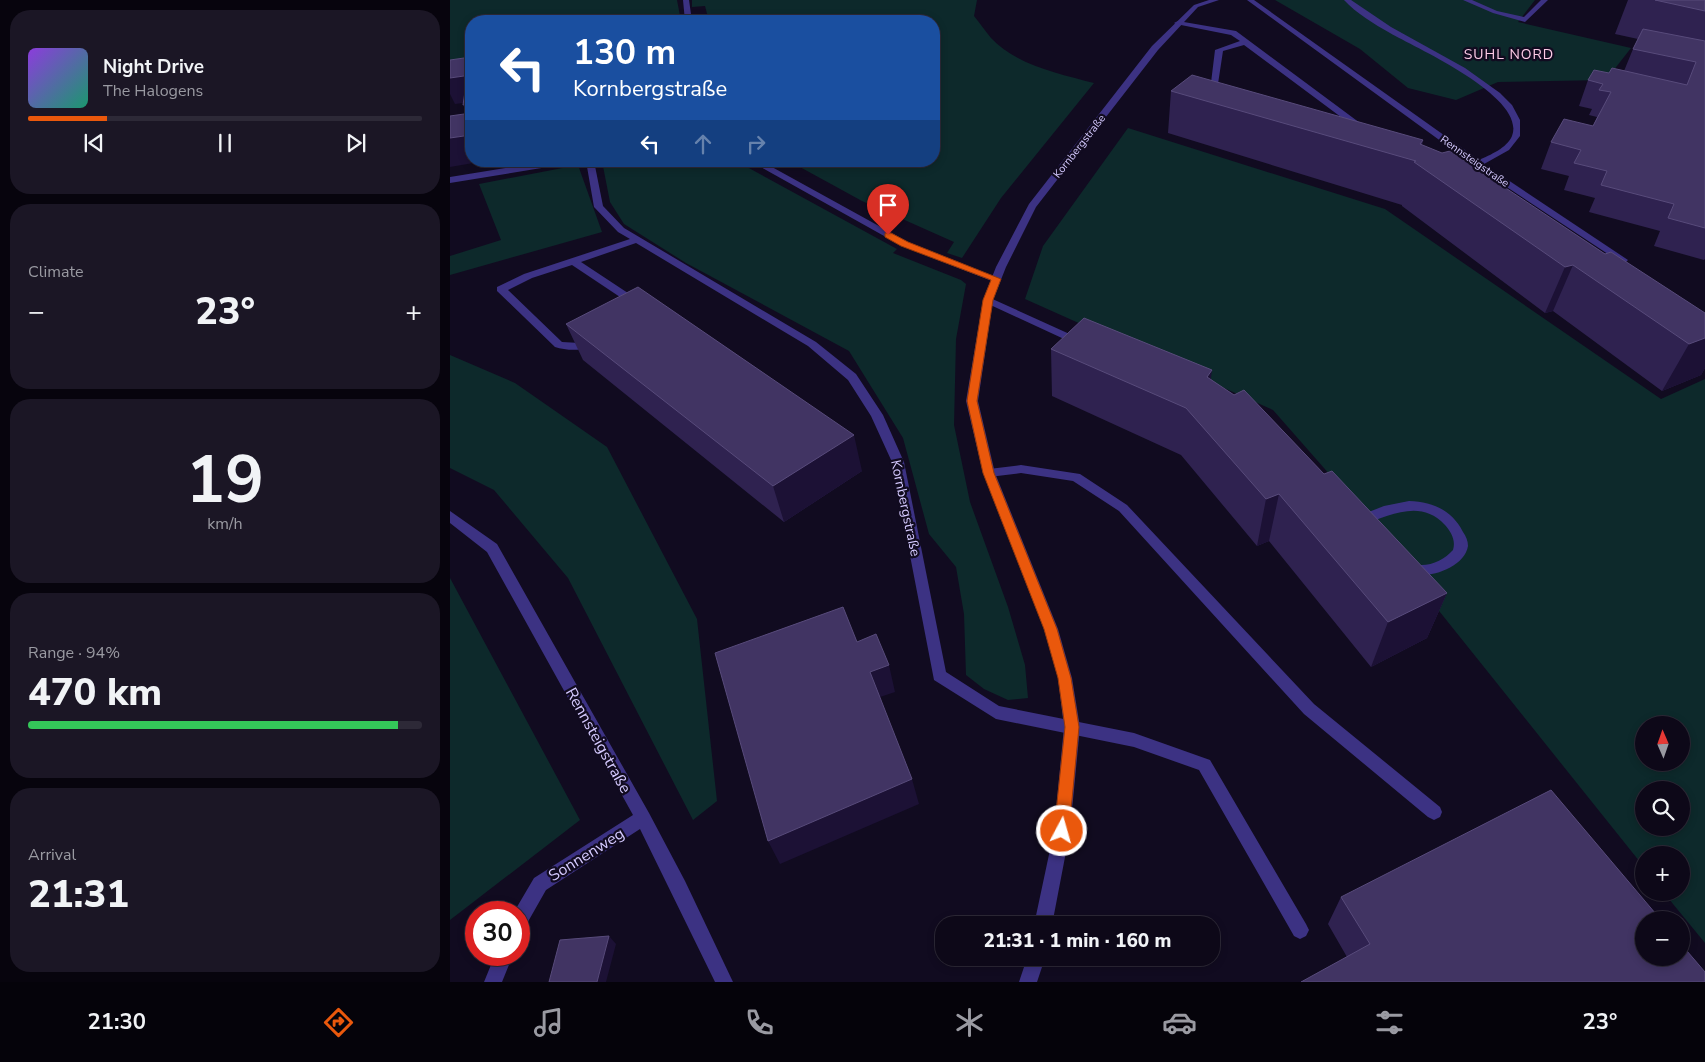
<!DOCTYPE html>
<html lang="en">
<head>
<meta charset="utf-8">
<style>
  :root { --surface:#0d0818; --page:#1b1625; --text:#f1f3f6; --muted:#9a9aa2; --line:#2d2937; --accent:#ea580c }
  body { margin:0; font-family:"Nunito Sans",sans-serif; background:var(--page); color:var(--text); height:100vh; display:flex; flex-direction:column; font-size:19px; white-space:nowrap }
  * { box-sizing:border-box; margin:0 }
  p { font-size:16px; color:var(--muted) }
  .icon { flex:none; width:28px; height:28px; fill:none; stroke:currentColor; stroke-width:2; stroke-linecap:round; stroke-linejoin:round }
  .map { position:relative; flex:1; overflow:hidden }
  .side { display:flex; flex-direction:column; gap:10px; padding:10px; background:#07040d; width:450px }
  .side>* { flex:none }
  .hud { position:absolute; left:15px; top:15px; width:475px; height:152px; border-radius:20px; box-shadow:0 2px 8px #0003,0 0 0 1px var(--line); background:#1a4fa0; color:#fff; overflow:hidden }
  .needle { width:32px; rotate:358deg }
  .tools { position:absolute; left:1185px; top:716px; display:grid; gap:10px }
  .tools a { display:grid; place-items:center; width:55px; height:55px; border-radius:50%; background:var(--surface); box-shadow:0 2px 8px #0003,0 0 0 1px var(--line); font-size:25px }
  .speed { position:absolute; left:15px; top:901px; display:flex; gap:10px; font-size:25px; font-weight:700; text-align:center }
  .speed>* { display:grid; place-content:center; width:65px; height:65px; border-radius:50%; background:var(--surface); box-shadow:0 2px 8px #0003,0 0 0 1px var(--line); line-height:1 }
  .speed .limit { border:8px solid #d22; background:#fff; color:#111 }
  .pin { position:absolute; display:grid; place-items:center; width:42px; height:42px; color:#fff; margin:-51px -21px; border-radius:50% 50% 50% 0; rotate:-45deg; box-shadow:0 0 5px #0007 }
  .pin .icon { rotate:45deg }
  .me { position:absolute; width:55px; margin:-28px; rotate:6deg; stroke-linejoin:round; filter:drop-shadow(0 0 4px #0008) }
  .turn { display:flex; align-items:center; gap:18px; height:105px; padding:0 25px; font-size:22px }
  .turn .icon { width:65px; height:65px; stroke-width:2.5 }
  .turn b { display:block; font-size:35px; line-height:42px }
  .lanes { display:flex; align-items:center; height:48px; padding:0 25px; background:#0003; justify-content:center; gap:25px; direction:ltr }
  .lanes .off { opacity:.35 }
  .big { font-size:38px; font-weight:800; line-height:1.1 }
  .side .tile { flex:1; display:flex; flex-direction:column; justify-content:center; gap:8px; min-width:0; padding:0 18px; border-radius:20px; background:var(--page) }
  .side .dial { align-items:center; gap:0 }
  .dial b { font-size:65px; line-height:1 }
  .song { display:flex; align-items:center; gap:15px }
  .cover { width:60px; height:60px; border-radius:8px; background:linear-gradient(135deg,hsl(270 70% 55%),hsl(160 70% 35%)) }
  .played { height:5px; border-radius:2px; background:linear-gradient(90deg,var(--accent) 20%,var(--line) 20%) }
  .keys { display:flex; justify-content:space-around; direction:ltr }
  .heat { display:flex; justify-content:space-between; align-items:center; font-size:28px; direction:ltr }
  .charge { height:8px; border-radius:4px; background:linear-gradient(90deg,#34c759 94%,var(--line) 0) }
  .trip { position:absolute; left:485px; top:916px; width:285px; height:50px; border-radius:20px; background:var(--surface); box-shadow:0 2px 8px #0003,0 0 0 1px var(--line); font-weight:800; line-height:50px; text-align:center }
  .menu { display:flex; height:80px; justify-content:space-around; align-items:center; background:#05030a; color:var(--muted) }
  .menu .icon { width:35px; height:35px }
  .menu .on { color:var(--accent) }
  .menu b { font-size:22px; color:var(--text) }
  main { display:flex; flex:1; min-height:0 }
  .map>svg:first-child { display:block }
  .green { fill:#0d292b; fill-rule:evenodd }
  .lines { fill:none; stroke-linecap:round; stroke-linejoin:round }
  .service { fill:#3c3283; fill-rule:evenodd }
  .minor { fill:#3c3283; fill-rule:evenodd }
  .wall { fill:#2f2250 }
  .shaded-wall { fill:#1c1135 }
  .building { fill:#413463; stroke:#584b7b }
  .route { fill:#ea580c; stroke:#983908 }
  .labels { text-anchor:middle; stroke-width:4.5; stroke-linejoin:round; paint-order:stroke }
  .far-street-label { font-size:11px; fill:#d5caff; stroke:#110b20 }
  .far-quarter-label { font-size:14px; letter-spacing:1px; fill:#ffcce8; stroke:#110b20 }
  .street-label { font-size:14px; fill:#d5caff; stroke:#110b20 }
  .near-street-label { font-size:16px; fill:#d5caff; stroke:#110b20 }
</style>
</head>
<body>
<main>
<section class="side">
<div class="tile">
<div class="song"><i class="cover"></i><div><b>Night Drive</b><p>The Halogens</p></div></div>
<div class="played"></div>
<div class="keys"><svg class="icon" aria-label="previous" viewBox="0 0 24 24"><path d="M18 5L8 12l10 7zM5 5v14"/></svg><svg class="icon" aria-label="pause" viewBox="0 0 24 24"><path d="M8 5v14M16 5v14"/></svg><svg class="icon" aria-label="next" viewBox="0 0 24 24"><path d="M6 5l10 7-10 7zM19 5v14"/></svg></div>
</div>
<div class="tile"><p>Climate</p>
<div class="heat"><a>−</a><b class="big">23°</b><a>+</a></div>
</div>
<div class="tile dial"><b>19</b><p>km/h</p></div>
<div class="tile"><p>Range · 94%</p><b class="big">470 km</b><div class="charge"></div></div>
<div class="tile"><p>Arrival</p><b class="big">21:31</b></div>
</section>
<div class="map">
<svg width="1255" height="982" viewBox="0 0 1255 982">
  <rect width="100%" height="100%" fill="#110b20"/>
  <!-- green -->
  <path class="green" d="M 0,0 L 227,0 L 231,21 L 21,21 L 21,56 L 0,66 Z
    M 242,0 L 527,0 L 524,16 C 530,23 535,31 541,38 C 566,65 610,74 644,83 L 551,198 L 512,258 L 497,253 L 504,242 L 412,201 L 339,161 L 484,161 L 484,21 L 259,21 L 255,6 L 242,7 Z
    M 825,0 L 1085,0 L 1068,22 L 1181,48 L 1156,80 L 1048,82 L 1006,100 L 958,88 L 910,49 Z
    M 678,128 L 935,209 L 1211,399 L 1255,379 L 1255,943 L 1214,893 L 1231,892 L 1231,855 L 1194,855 L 1194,867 L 881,476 L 823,410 L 575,299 L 593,246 ZM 1194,725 L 1231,725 L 1231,762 L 1194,762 ZM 1194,790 L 1231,790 L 1231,828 L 1194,828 Z
    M 152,161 L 286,161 L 447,249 L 443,253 L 511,280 L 516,284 L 506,339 L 504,425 L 520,502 L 558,607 L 575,665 L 578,698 L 558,700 L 534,689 L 516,675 L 514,614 L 506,567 L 479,534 L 453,438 L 399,351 L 236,263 L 174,224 L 160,202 Z
    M 128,165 L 152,232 L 0,275 L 0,256 L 51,240 L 29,184 Z
    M 0,355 L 65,383 L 157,447 L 247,619 L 267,801 L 243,820 L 118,578 L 44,490 L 0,468 Z
    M 0,578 L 130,820 L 0,920 Z"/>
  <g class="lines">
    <!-- service -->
    <path class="service" d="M 233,0 L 239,0 L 242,21 L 235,21 Z
      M 728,21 L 786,31 L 910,123 L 913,130 L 906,132 L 903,126 L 794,45 L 773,51 L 766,97 L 759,99 L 765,50 L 790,41 L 781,35 L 726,24 L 724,23 Z
      M 99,161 L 120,161 L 116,164 L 0,183 L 0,177 Z
      M 136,161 L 144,161 L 153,206 L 174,228 L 366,342 L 406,374 L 433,415 L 454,462 L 496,672 L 549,706 L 684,733 L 760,760 L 856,924 L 859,930 L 856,936 L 850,939 L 844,936 L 749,770 L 684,747 L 546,719 L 484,680 L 442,462 L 421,416 L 398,380 L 358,346 L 186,243 L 131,262 L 190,301 L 190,305 L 182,305 L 122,265 L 82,278 L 58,290 L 112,342 L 130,343 L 141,339 L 145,340 L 146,342 C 137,352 118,351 105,347 L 47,291 L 47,287 L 74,274 L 180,239 L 168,232 L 144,207 Z
      M 300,161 L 311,161 L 458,242 L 551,279 L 546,282 L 542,281 L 452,246 Z
      M 538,297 L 635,341 L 636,343 L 635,345 L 627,345 L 534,302 L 533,300 Z
      M 571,465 L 630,474 L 677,505 L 864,704 L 990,807 L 992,812 L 990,817 L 984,820 L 978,817 L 854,714 L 669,511 L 623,481 L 571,473 L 539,477 L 533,473 L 539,469 Z
      M 959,501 C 983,502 1002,510 1013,532 C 1016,536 1018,541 1018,546 C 1015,566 984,577 967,575 C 962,574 957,572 952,571 L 950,567 L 952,563 C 959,561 962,564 969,565 C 982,566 995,559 1003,550 C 1006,540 1001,532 995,525 C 970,498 940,516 911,525 L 906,523 L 905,520 L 906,517 L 934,506 Z"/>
    <!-- minor -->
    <path class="minor" d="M 759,0 L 769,0 L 748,7 L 708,50 L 586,207 L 556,267 L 543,300 L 528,401 L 545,473 L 608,629 L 622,678 L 630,727 L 620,831 L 602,925 L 584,925 L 604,831 L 614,727 L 608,678 L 594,629 L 533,473 L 516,401 L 533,300 L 546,267 L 579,204 L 702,46 L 744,5 Z
      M 797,0 L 804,0 L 1029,160 C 1040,155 1057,148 1062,136 C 1077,97 966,48 940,33 C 924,24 906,13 894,0 L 901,0 L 941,27 L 1015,68 L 1050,93 L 1062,105 L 1070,120 L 1070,136 L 1059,150 L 1034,164 L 1178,260 L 1176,262 L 1170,262 L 1025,166 Z
      M 1013,0 L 1022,0 L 1047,11 L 1074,17 L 1091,0 L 1098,0 L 1075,22 L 1043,13 Z
      M 0,511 L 47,544 L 199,813 L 235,881 L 283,982 L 265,982 L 190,829 L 96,890 L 75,927 L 69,930 L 69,912 L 64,912 L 84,878 L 183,815 L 37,552 L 0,523 Z
      M 45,955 L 63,955 L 52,982 L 34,982 Z
      M 577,958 L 595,958 L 587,982 L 569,982 Z"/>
  </g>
  <!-- wall -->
  <path class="wall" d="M 1178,0 L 1255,0 L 1255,259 L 1254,260 L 1204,246 L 1210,231 L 1139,212 L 1145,198 L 1114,190 L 1119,176 L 1091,169 L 1101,142 L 1143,126 L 1147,117 L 1139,115 L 1142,109 L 1129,106 L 1138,80 L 1159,73 L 1174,71 L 1183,49 L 1188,39 L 1165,34 Z
    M 721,91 L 973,140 L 972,145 L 1255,313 L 1255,368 L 1251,375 L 1212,391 L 1103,311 L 1095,313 L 952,206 L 952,205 L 718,133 Z
    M 116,324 L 412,471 L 334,522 L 133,360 Z
    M 601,349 L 761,379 L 874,474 L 997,593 L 977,638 L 921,667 L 819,541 L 807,546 L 731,455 L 602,396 Z
    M 891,897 L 1211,920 L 897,957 L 878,924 Z"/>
  <!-- shaded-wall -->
  <path class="shaded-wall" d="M 21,75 L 21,102 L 5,104 L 0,94 L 0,78 Z
    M 21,103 L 21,123 L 13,105 Z
    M 21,135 L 21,161 L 35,161 L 0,167 L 0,138 Z
    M 1123,265 L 1103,311 L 1095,313 L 1115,267 Z
    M 1255,338 L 1255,368 L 1251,375 L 1212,391 L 1239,344 Z
    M 762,370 L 756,417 L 757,377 Z
    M 404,435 L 412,471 L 334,522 L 323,486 Z
    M 829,494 L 819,541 L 807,546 L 816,499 Z
    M 997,593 L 977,638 L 921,667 L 938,622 Z
    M 439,665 L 445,692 L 427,698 L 420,672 Z
    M 462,779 L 469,804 L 330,864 L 318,841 Z
    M 159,936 L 166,944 L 156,982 L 147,982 Z"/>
  <!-- building -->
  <path class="building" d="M 1205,0 L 1255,0 L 1255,11 Z
    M 1193,29 L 1255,41 L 1255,228 L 1218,218 L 1224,204 L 1151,185 L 1157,171 L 1124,163 L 1131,150 L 1101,142 L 1114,119 L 1143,126 L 1161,92 L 1149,90 L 1153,84 L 1138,80 L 1144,70 L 1159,73 L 1162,68 L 1237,85 L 1246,62 L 1183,49 Z
    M 21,57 L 21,75 L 0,78 L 0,60 Z
    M 742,75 L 973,140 L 970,144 L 992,153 L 1000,151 L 1155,254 L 1161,252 L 1255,313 L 1255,338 L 1239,344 L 1123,265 L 1115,267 L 964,162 L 966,161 L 721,91 Z
    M 21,84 L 21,103 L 13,105 L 16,85 Z
    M 21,113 L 21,135 L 0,138 L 0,116 Z
    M 188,287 L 404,435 L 323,486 L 116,324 Z
    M 634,318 L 762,370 L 757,377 L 784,395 L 794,390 L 874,474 L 882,471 L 997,593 L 938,622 L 829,494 L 816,499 L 736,408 L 601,349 Z
    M 393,607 L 407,642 L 426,634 L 439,665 L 420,672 L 462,779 L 318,841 L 265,653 Z
    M 1101,790 L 1211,920 L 1194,920 L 1194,958 L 1231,958 L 1231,944 L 1255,972 L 1255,982 L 851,982 L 920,944 L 891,897 Z
    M 159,936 L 147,982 L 99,982 L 110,940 Z"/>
  <!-- route -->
  <path class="route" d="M 435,233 L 441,233 L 458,242 L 551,279 L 543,300 L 527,401 L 544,473 L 607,629 L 621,678 L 629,727 L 619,831 L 617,836 L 612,838 L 606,836 L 604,831 L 615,727 L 608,678 L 594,629 L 533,473 L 517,401 L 533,300 L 541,280 L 451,246 L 435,237 Z"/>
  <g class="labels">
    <!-- far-street labels -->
    <g class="far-street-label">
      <text transform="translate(629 146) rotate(-52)" y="4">Kornbergstraße</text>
      <text transform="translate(1025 161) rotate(35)" y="4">Rennsteigstraße</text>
    </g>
    <!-- far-quarter labels -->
    <g class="far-quarter-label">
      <text x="1059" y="59">SUHL NORD</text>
    </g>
    <!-- street labels -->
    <g class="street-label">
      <text transform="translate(456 508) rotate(78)" y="5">Kornbergstraße</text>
    </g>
    <!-- near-street labels -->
    <g class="near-street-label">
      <text transform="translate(149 740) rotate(61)" y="6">Rennsteigstraße</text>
      <text transform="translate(136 854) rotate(-32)" y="6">Sonnenweg</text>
    </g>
  </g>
</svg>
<div class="tools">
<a><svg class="needle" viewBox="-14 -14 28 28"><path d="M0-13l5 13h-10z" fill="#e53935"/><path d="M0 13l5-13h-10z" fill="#9a9aa2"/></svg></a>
<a><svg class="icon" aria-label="search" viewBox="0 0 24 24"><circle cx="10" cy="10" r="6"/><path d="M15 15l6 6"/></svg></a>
<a>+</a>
<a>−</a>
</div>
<div class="speed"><div class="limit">30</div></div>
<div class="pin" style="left:438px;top:235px;background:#d93025"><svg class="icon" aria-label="arrive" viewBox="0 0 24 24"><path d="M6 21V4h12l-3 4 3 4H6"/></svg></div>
<svg class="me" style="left:612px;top:831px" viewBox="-20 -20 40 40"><circle r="17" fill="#ea580c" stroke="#fff" stroke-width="3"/><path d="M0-11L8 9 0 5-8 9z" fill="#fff"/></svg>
<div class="trip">21:31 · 1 min · 160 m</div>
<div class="hud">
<div class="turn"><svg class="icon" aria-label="left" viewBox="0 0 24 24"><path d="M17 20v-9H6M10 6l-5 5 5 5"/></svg><div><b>130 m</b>Kornbergstraße</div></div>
<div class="lanes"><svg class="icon" aria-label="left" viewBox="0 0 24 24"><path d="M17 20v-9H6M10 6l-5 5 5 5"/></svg><svg class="icon off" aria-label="ahead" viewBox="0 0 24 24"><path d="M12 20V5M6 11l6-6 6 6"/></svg><svg class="icon off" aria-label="right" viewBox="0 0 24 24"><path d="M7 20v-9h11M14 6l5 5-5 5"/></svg></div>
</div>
</div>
</main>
<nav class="menu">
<b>21:30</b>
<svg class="icon on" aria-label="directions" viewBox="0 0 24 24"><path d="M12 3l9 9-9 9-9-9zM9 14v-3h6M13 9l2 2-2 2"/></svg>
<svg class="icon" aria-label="music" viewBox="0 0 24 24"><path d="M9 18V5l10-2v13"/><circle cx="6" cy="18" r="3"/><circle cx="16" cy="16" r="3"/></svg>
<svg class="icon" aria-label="phone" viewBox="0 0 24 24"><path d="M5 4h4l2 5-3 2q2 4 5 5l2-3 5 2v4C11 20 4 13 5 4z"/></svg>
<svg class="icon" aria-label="climate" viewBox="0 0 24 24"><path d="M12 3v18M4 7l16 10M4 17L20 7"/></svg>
<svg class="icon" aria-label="car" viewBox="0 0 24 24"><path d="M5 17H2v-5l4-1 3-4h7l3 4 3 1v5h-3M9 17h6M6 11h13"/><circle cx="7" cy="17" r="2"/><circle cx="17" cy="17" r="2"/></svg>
<svg class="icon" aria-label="filters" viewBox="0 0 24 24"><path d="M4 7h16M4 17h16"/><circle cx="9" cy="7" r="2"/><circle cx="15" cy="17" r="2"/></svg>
<b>23°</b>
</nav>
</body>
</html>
